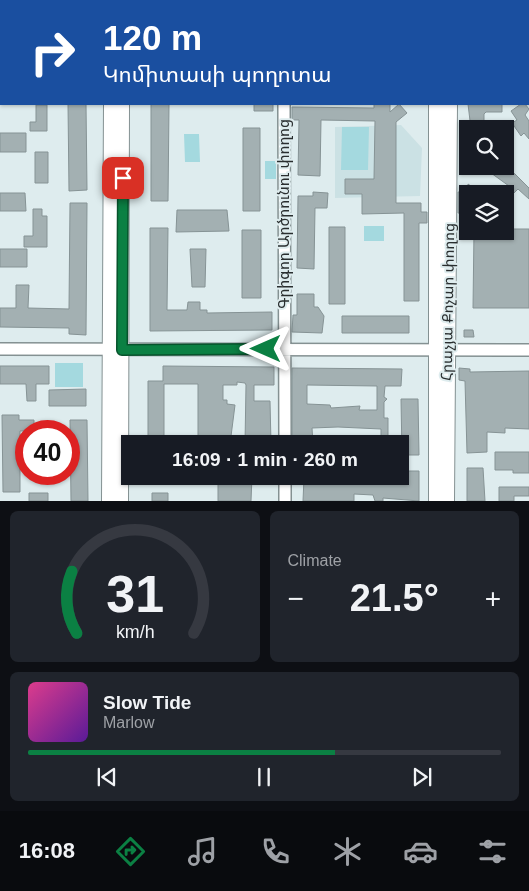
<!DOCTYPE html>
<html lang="en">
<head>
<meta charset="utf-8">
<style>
  :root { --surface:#171b24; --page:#20242c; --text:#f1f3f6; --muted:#9ea1a6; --line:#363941; --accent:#0b8043 }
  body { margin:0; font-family:Arial,"Noto Sans Armenian",sans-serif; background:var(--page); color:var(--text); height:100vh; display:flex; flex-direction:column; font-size:19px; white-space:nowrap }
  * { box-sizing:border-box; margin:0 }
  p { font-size:16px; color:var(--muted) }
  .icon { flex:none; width:28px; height:28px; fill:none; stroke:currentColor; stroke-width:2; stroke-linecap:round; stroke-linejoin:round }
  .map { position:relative; height:501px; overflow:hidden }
  .sheet { display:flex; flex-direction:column; gap:10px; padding:10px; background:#0d0f14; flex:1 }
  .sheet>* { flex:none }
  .guide { position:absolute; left:0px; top:0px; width:530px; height:105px; box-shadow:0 1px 4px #0004; background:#1a4fa0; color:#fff; overflow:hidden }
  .tools { position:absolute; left:459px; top:120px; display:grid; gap:10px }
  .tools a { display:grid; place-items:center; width:55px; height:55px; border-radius:0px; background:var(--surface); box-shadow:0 1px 4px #0004; font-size:25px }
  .speed { position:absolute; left:15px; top:420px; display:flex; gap:10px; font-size:25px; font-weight:700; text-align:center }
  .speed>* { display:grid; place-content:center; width:65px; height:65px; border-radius:50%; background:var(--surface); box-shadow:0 1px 4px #0004; line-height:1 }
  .speed .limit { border:8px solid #d22; background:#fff; color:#111 }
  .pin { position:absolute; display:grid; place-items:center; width:42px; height:42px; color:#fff; margin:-21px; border-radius:10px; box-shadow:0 2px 8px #0006 }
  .me { position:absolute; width:55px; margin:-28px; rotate:270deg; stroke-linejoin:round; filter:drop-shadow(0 0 4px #0008) }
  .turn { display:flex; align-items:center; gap:18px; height:105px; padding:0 20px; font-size:22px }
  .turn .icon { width:65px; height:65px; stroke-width:2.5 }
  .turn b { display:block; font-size:35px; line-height:42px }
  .big { font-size:38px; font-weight:800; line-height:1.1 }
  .sheet .card { flex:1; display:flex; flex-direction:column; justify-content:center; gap:8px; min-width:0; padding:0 18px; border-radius:8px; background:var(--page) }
  .sheet .dial { align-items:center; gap:0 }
  .dial svg { height:130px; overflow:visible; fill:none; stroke:var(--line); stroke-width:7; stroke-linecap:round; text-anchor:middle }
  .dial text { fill:var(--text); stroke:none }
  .song { display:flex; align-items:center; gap:15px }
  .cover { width:60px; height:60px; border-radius:8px; background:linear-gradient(135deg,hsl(330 70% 55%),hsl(270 70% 35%)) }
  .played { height:5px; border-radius:2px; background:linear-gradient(90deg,var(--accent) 65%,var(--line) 65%) }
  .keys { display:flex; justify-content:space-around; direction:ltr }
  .heat { display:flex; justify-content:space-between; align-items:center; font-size:28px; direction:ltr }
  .sheet .tiles { flex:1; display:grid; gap:10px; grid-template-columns:1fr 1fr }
  .card:last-child { grid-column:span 2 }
  .trip { position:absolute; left:121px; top:435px; width:288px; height:50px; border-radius:0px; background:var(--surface); box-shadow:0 1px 4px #0004; font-weight:800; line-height:50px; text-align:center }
  .tabs { display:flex; height:80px; justify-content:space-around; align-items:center; background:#090b0e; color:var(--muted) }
  .tabs .icon { width:35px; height:35px }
  .tabs .active { color:var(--accent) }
  .tabs b { font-size:22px; color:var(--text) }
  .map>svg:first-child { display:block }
  .built { fill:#cbe1e4 }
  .green { fill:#a4d9df }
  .building { fill:#a3b0b2; stroke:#869395; fill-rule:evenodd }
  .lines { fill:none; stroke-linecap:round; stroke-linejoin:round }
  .minor-casing { stroke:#849192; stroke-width:14 }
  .major-casing { stroke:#849192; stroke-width:16 }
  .minor { stroke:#fff; stroke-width:11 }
  .major { stroke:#fff; stroke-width:14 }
  .route-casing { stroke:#07532c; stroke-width:12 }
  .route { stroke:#0b8043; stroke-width:9 }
  .labels { text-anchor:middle; stroke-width:4; stroke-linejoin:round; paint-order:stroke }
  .street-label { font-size:15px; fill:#292e2f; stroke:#deecee }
</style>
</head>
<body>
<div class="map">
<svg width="529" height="501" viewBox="0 0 529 501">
  <rect width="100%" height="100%" fill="#deecee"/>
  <!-- built -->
  <path class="built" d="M 401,125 L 422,148 L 420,196 L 335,198 L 335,127 Z"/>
  <!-- green -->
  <path class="green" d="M 342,127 L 369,127 L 368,170 L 341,170 Z
    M 184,134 L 199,134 L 200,162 L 185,162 Z
    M 265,161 L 276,161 L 276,179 L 265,179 Z
    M 364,226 L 384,226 L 384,241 L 364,241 Z
    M 55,363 L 83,363 L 83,387 L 55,387 Z"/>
  <!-- building -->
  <path class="building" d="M 68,104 L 86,104 L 87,190 L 69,191 Z
    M 151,104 L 169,104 L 168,201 L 151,201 Z
    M 254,104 L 273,104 L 273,111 L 254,111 Z
    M 374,104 L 390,104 L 390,112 L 399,104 L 407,113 L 396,122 L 396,203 L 421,203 L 421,212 L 427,212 L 427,223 L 419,223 L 419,301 L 404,301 L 404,213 L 362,214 L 362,194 L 345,194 L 345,179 L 374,179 L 375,121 L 321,120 L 320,176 L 298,175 L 299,120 L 292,120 L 292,107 L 374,108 Z
    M 468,104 L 502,104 L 502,112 L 486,112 L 484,114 L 484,129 L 471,129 Z
    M 521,104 L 525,104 L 529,109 L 525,115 L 529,121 L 529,139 L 524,133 L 521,136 L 512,123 L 517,120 L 511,111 Z
    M 36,105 L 47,105 L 47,131 L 30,131 L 30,122 L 36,122 Z
    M 243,128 L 260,128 L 260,211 L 243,211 Z
    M 0,133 L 26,133 L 26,152 L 0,152 Z
    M 35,152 L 48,152 L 48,183 L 35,183 Z
    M 496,166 L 502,166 L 515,174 L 529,188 L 529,199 L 518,189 L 514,193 L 508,187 L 509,186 L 491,173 Z
    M 468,184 L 482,194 L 468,194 Z
    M 313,192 L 328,193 L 327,208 L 315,208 L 314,269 L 297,268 L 298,196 L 313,196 Z
    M 458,192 L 468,192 L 468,214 L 458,213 Z
    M 0,193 L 25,193 L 26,211 L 0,211 Z
    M 70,203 L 87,203 L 86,335 L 69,334 L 69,328 L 0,327 L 0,308 L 16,308 L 16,285 L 29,285 L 28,308 L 69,309 Z
    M 33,209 L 42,209 L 42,216 L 47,216 L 47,247 L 24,247 L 24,236 L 33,236 Z
    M 177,210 L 227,210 L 229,231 L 176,232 Z
    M 329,227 L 345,227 L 345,304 L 329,304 Z
    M 150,228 L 168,228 L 167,310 L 187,310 L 188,302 L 200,302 L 200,310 L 207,310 L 207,313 L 272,312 L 272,330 L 150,331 Z
    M 505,229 L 529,229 L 529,308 L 473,308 L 474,231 L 505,231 Z
    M 242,230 L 261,230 L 261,298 L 242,298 Z
    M 0,249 L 27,249 L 27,267 L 0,267 Z
    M 190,249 L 206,249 L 205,287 L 192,287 Z
    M 297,294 L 314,294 L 314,307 L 318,307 L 324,316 L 322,333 L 292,332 L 293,315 L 297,315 Z
    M 342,316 L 409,316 L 409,333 L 342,333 Z
    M 464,330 L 473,330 L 474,337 L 464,337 Z
    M 0,366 L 49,366 L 49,384 L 36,384 L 36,401 L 27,401 L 26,384 L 0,384 Z
    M 163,366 L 274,367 L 274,385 L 254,385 L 254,401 L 270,401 L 271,444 L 245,444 L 246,385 L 245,383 L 237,382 L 237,385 L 223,385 L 223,400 L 227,400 L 227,404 L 235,405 L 230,444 L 198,444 L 198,384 L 164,384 L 164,444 L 148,444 L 148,381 L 163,381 Z
    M 292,368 L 402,369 L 401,386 L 385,386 L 384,397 L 387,399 L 384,402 L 384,418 L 388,418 L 388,444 L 381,444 L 381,429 L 338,427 L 312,428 L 313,444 L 292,444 ZM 307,385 L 377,386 L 377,410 L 359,410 L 360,406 L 331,408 L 330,405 L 307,404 Z
    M 459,368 L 470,369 L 470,372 L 529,371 L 529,429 L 505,428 L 505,433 L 487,432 L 487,452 L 467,453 L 465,381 L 459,380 Z
    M 86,389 L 86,406 L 49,406 L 49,390 Z
    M 401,399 L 418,399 L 419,455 L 402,455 Z
    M 2,415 L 19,415 L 19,420 L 34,420 L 34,431 L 20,431 L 20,492 L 3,492 Z
    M 70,420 L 87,420 L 88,501 L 71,501 Z
    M 495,452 L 529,452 L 529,473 L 513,473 L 513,470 L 495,470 Z
    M 467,468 L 483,468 L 485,501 L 467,501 Z
    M 401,471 L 419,471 L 419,501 L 383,498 L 383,501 L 375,501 L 373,495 L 354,494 L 354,501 L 303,501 L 304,478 L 352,480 L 352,476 L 401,476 Z
    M 218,476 L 252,476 L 251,501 L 218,501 Z
    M 499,487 L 529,487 L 529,496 L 514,496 L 514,501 L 499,501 Z
    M 29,493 L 48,493 L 48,501 L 29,501 Z
    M 152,493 L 168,493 L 168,501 L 152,501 Z"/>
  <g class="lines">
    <defs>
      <path id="minor" d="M 253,1 L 253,0
        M 284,104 L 285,444
        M 0,349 L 529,350
        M 285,476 L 285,501"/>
      <path id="major" d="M 112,0 L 112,1
        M 436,0 L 436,1
        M 450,0 L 450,1
        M 124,1 L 124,0
        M 436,104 L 436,501
        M 109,501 L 111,104
        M 121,501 L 122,104
        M 447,501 L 450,104"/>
    </defs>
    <!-- minor casing -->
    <use href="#minor" class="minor-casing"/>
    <!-- major casing -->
    <use href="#major" class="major-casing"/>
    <!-- minor -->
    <use href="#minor" class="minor"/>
    <!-- major -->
    <use href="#major" class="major"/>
  </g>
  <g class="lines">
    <defs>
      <path id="route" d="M 123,178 L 122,350 L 266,349"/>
    </defs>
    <!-- route casing -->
    <use href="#route" class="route-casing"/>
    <!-- route -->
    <use href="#route" class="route"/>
  </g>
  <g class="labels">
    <!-- street labels -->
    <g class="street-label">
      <text transform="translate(284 214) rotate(-90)" y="5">Գրիգոր Արծրունու փողոց</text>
      <text transform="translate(448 302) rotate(-89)" y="5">Հրաչյա Քոչար փողոց</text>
    </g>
  </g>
</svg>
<div class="tools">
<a><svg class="icon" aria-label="search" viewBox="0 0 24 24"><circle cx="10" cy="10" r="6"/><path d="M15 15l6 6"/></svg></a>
<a><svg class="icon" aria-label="layers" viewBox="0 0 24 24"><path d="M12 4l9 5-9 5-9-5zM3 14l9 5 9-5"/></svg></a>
</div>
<div class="speed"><div class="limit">40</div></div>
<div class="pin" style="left:123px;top:178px;background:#d93025"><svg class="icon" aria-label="arrive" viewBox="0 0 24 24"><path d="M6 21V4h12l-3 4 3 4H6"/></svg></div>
<svg class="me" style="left:266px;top:349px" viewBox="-20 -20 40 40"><path d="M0-17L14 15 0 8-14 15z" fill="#0b8043" stroke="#fff" stroke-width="4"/></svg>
<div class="trip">16:09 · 1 min · 260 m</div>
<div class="guide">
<div class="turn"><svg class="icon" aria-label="right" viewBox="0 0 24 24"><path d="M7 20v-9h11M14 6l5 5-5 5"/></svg><div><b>120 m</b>Կոմիտասի պողոտա</div></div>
</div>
</div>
<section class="sheet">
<div class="tiles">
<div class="card dial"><svg viewBox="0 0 100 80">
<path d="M14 69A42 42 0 1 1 86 69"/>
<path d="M14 69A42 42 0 0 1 11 31" stroke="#0b8043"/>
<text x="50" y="56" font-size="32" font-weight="700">31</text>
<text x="50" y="72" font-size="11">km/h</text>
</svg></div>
<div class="card"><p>Climate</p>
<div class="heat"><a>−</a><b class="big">21.5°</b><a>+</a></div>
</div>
<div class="card">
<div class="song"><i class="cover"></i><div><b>Slow Tide</b><p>Marlow</p></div></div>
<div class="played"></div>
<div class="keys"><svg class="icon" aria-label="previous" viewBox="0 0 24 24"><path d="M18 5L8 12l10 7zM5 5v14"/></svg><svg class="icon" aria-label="pause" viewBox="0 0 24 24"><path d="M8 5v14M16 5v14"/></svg><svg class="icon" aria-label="next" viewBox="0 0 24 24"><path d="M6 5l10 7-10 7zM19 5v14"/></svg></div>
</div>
</div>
</section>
<nav class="tabs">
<b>16:08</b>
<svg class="icon active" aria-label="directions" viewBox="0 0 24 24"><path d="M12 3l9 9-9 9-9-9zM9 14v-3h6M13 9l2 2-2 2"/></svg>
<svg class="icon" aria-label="music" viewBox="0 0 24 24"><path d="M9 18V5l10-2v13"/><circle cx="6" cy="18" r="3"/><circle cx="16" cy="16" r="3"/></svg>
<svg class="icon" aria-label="phone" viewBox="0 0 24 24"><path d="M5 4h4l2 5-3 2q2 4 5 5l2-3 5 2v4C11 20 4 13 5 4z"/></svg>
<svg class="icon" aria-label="climate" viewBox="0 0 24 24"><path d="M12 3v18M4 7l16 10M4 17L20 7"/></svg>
<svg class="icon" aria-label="car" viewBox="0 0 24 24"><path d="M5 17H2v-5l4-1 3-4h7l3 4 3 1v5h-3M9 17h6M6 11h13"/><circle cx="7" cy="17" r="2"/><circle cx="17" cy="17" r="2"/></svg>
<svg class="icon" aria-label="filters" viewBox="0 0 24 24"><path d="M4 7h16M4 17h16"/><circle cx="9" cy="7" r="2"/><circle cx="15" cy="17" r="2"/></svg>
</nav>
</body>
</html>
